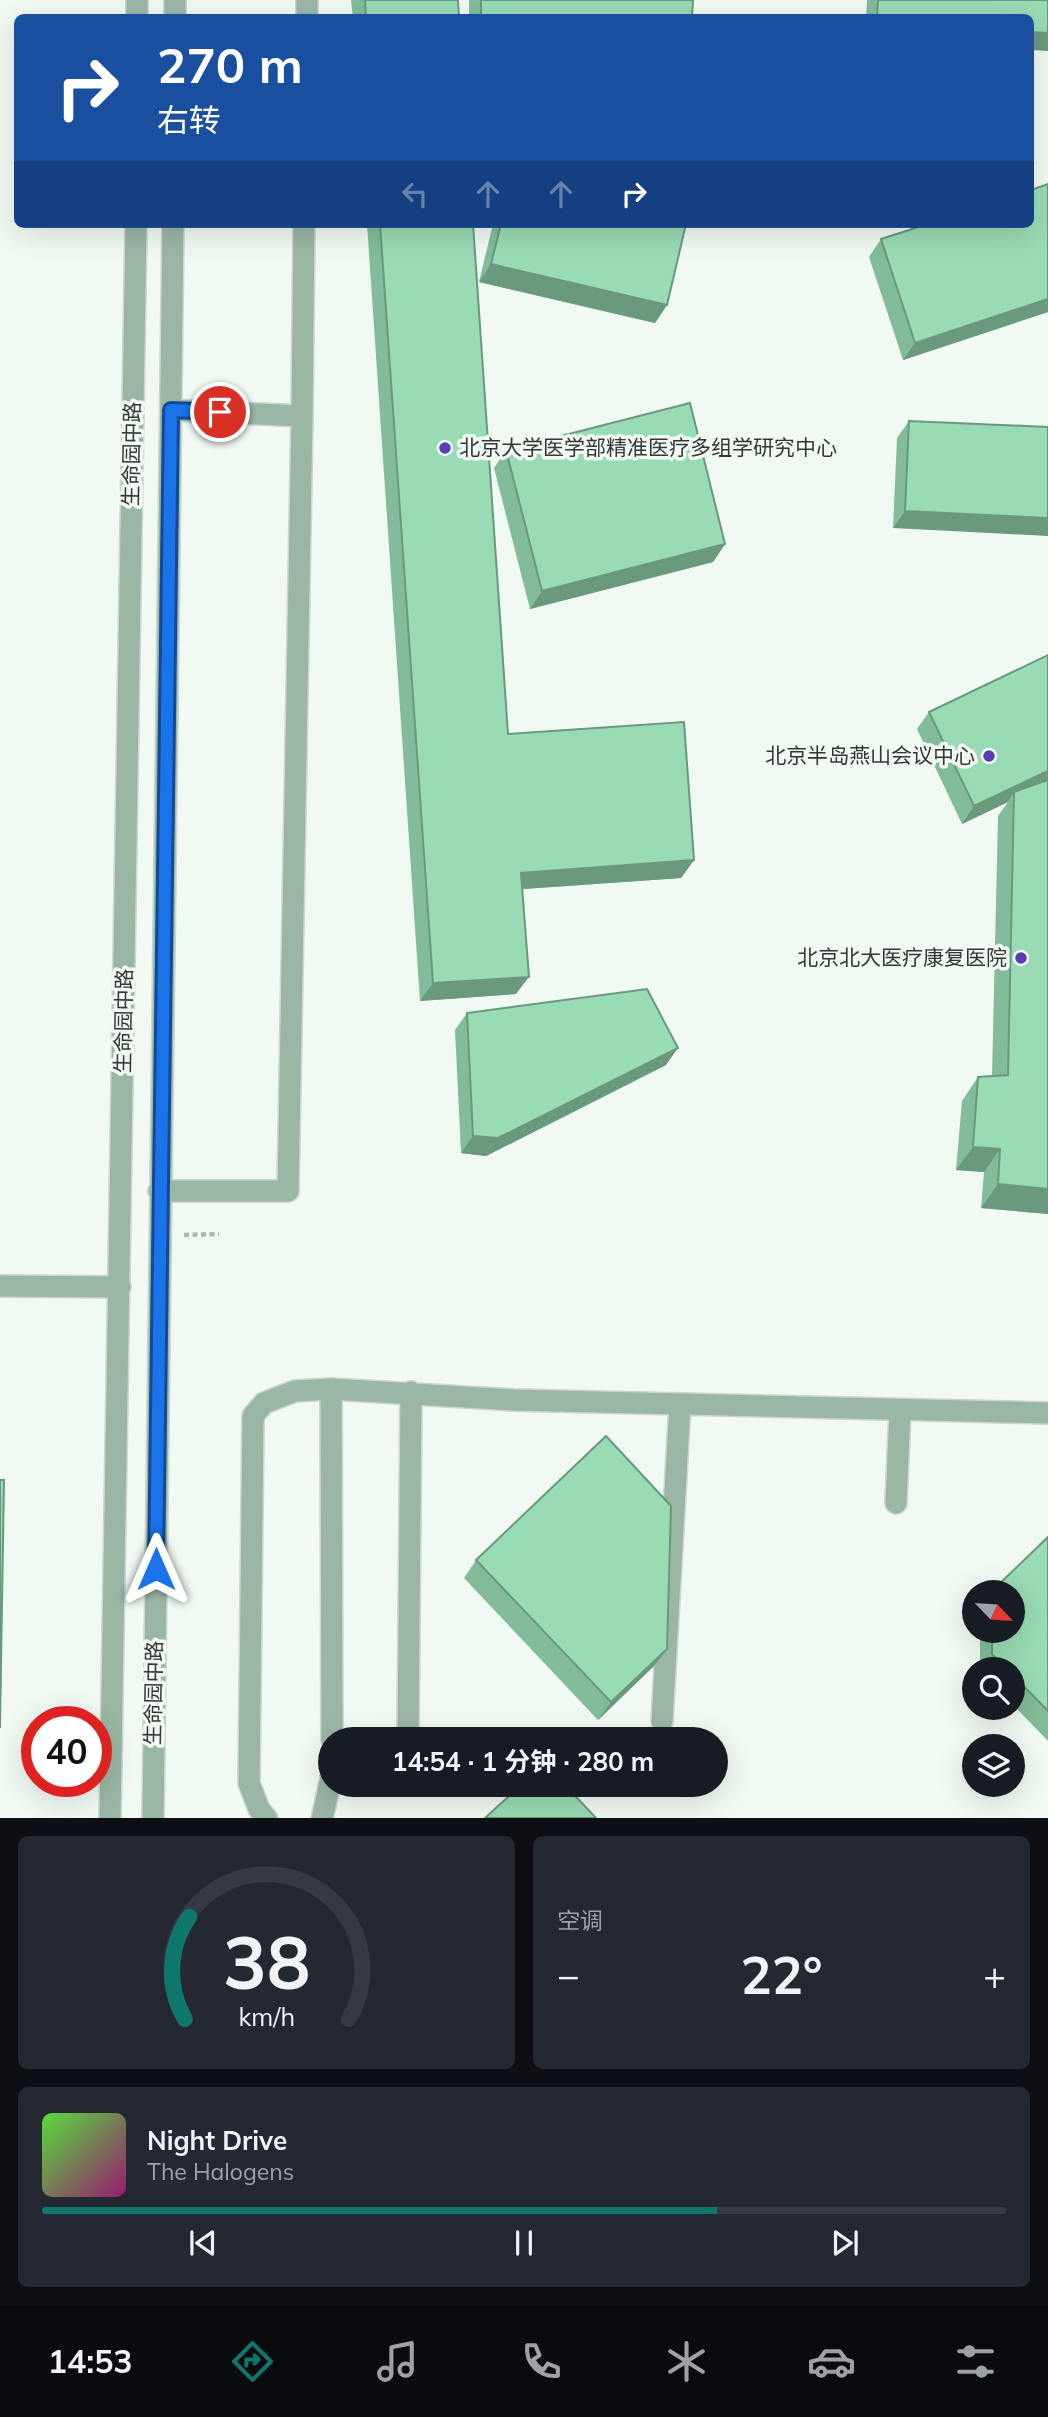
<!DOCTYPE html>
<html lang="zh">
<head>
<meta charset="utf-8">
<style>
  :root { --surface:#171b24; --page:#242831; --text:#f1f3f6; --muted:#9ea1a6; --line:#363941; --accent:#0f766e }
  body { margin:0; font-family:Mulish,"Noto Sans SC",sans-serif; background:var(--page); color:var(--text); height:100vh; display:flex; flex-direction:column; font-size:26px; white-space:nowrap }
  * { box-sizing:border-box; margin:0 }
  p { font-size:23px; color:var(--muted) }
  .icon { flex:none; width:38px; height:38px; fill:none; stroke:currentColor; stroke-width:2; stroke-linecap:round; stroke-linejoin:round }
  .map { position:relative; height:1818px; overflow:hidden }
  .details { display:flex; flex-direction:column; gap:18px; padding:18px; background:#0d0f14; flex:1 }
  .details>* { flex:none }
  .banner { position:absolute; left:14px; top:14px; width:1020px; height:214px; border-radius:10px; box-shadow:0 7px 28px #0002; background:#1a4fa0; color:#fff; overflow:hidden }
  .needle { width:46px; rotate:115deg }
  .buttons { position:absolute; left:962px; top:1580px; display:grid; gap:14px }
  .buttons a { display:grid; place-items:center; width:63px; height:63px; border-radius:50%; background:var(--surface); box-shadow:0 7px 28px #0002; font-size:35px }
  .speed { position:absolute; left:21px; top:1706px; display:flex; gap:14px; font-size:35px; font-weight:700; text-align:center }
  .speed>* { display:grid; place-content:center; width:91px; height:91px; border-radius:50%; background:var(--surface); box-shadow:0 7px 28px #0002; line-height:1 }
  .speed .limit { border:10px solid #d22; background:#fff; color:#111 }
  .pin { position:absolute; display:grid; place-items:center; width:60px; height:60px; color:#fff; margin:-30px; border:4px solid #fff; border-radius:50%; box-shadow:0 2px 7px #0007 }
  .me { position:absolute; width:77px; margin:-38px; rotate:0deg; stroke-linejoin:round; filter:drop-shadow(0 0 5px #0008) }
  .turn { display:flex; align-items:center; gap:24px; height:147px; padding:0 28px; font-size:32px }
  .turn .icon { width:91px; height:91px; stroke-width:2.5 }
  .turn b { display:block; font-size:49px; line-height:60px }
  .lanes { display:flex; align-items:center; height:66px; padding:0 28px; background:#0003; justify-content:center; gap:35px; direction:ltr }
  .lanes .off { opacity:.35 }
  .big { font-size:52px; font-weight:700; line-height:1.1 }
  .details .tile { flex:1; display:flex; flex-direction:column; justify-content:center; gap:10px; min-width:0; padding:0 24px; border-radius:10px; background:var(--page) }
  .details .dial { align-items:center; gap:0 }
  .dial svg { height:182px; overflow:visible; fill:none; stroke:var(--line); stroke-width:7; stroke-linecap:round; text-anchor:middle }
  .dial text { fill:var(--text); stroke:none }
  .song { display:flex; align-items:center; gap:21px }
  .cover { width:84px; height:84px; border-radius:10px; background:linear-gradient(135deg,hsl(110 70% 55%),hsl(320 70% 35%)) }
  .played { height:7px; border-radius:4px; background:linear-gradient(90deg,var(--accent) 70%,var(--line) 70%) }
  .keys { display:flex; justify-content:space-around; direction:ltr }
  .heat { display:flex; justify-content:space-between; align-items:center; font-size:38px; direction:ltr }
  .details .tiles { flex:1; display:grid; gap:18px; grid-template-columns:1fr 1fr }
  .tile:last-child { grid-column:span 2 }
  .trip { position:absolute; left:318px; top:1727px; width:410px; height:70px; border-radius:35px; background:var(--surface); box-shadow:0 7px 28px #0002; font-weight:700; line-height:70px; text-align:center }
  .tab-bar { display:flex; height:112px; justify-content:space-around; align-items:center; background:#090b0e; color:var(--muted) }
  .tab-bar .icon { width:49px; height:49px }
  .tab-bar .on { color:var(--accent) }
  .tab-bar b { font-size:32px; color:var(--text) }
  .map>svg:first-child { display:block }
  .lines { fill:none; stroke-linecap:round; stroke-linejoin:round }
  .minor-casing { stroke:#cfd6d1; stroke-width:24 }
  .path { stroke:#b0b6b1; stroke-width:4.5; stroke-dasharray:5 3.5; stroke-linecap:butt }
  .minor { stroke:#9ab6a5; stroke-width:21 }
  .wall { fill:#83bc9b }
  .shaded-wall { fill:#6a997e }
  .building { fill:#98dbb4; stroke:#6a997e; stroke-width:2 }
  .route-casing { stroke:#114b97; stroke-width:18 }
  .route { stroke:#1a73e8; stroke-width:12 }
  .poi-dot { fill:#593db6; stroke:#f1f9f3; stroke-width:2.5 }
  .labels { text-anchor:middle; stroke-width:7; stroke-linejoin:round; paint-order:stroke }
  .poi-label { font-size:21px; fill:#343735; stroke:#f1f9f3; text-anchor:end }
  .street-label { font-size:21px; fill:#343735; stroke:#f1f9f3 }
</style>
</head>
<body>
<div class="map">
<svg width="1048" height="1819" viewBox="0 0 1048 1819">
  <rect width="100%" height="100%" fill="#f1f9f3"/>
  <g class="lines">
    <defs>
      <path id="minor" d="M 137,18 L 137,0
        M 175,18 L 175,0
        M 307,18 L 307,0
        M 171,410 L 302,416 L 304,224
        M 159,1191 L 288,1191 L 302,416
        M 0,1286 L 120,1287
        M 331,1389 L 332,1740
        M 896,1503 L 900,1410
        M 662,1721 L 680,1404
        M 408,1740 L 411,1392
        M 110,1819 L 136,224
        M 153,1819 L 173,224
        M 267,1819 L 259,1809 L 249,1783 L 253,1416 L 264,1403 L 295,1391 L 331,1389 L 514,1400 L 1048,1413
        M 322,1819 L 331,1778"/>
    </defs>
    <!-- minor casing -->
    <use href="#minor" class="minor-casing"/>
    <!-- path -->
    <path class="path" d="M 184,1235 L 219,1234"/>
    <!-- minor -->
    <use href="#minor" class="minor"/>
  </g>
  <!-- wall -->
  <path class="wall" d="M 351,0 L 458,0 L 459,18 L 353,18 Z
    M 469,0 L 693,0 L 692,18 L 469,18 Z
    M 867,0 L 1048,0 L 1031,18 L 866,18 Z
    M 1048,184 L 1048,312 L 903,360 L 869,257 L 881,239 Z
    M 367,224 L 473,224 L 508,734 L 694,860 L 681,878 L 523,889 L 516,994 L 420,1001 Z
    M 493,224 L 686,224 L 667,305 L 655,323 L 479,282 Z
    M 909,421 L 1048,427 L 893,528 L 897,438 Z
    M 506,450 L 725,544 L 713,562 L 530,609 L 494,468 Z
    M 1048,655 L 1048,1214 L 981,1208 L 984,1172 L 956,1170 L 962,1101 L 978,1077 L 992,1076 L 998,816 L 1008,802 L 962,824 L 917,729 L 929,712 Z
    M 467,1013 L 666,1065 L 486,1156 L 461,1153 L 455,1030 Z
    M 1048,1537 L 1048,1741 L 1013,1705 L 1013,1670 L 980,1670 L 980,1631 L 1013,1631 L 1013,1592 L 991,1592 Z
    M 476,1560 L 654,1666 L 598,1720 L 464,1578 Z"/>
  <!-- shaded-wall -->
  <path class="shaded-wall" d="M 1031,32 L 1048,33 L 1048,51 L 1031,50 Z
    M 491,264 L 667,305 L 655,323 L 479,282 Z
    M 1048,299 L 1048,312 L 903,360 L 915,343 Z
    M 905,511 L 1048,518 L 1048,536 L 893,528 Z
    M 725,544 L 713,562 L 530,609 L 542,591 Z
    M 1048,771 L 1048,783 L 1014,792 L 1008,802 L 962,824 L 974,806 Z
    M 694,860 L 681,878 L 509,890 L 521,873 Z
    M 529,977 L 516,994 L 420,1001 L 433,983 Z
    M 678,1048 L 666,1065 L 486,1156 L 461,1153 L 473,1136 Z
    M 973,1147 L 1000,1149 L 984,1172 L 956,1170 Z
    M 998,1184 L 1048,1189 L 1048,1214 L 981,1208 Z
    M 667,1649 L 654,1666 L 598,1720 L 611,1702 Z"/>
  <!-- building -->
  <path class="building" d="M 365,0 L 458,0 L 459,18 L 366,18 Z
    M 481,0 L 693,0 L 692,18 L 481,18 Z
    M 878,0 L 1048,0 L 1048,33 L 1031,32 L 1031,18 L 877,18 Z
    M 1048,184 L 1048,299 L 915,343 L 881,239 L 928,224 L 1031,224 L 1031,190 Z
    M 380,224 L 473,224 L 508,734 L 684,722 L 694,860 L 521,873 L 529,977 L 433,983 Z
    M 501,224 L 686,224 L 667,305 L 491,264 Z
    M 690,403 L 725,544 L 542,591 L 506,450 Z
    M 909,421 L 1048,427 L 1048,518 L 905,511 Z
    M 1048,655 L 1048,771 L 974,806 L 929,712 Z
    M 1048,780 L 1048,1189 L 998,1184 L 1000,1149 L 973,1147 L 978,1077 L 1008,1075 L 1014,792 Z
    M 647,989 L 678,1048 L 498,1138 L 473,1136 L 467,1013 Z
    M 606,1436 L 671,1506 L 667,1649 L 611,1702 L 476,1560 Z
    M 0,1480 L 4,1480 L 0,1728 Z
    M 1048,1537 L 1048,1711 L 1013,1675 L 1013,1670 L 1008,1670 L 992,1654 L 992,1631 L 1013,1631 L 1013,1592 L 992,1592 L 992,1591 Z
    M 521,1785 L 565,1785 L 596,1818 L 485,1818 Z"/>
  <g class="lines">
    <defs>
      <path id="route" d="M 156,1569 L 171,410 L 220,412"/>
    </defs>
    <!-- route casing -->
    <use href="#route" class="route-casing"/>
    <!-- route -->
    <use href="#route" class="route"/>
  </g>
  <!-- markers -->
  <g class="poi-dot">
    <circle cx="445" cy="448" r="7"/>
    <circle cx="989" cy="756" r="7"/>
    <circle cx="1021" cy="958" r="7"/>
  </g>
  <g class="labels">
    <!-- poi labels -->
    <g class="poi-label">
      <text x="459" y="455" text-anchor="start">北京大学医学部精准医疗多组学研究中心</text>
      <text x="975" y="763">北京半岛燕山会议中心</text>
      <text x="1007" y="965">北京北大医疗康复医院</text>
    </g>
    <!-- street labels -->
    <g class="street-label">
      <text transform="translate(132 454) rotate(-89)" y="7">生命园中路</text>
      <text transform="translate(124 1021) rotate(-89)" y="7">生命园中路</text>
      <text transform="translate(154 1693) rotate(-89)" y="7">生命园中路</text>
    </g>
  </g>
</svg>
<div class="buttons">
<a><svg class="needle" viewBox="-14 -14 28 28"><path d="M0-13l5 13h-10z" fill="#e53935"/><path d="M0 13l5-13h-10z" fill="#9ea1a6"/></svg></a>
<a><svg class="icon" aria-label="search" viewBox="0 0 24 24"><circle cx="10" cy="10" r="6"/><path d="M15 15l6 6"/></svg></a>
<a><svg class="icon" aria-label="layers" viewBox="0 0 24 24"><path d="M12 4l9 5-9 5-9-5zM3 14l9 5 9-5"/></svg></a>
</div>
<div class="speed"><div class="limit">40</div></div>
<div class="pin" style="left:220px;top:412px;background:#d93025"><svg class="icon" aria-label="arrive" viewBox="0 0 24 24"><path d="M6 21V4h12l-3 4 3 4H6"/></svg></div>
<svg class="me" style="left:156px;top:1569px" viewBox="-20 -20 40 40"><path d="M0-17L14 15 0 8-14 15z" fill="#1a73e8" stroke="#fff" stroke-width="4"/></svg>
<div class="trip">14:54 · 1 分钟 · 280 m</div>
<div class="banner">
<div class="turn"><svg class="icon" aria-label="right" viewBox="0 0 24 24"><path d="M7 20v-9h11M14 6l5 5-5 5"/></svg><div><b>270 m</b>右转</div></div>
<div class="lanes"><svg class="icon off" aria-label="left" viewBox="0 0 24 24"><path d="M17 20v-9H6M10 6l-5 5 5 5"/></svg><svg class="icon off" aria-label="ahead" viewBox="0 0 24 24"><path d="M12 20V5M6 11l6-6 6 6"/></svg><svg class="icon off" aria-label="ahead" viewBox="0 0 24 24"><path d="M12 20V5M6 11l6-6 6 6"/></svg><svg class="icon" aria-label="right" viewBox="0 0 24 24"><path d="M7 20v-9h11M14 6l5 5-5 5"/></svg></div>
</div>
</div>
<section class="details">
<div class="tiles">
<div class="tile dial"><svg viewBox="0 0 100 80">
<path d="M14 69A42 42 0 1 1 86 69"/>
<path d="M14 69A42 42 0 0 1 16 24" stroke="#0f766e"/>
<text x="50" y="56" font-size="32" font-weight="700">38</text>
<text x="50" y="72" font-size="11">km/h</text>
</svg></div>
<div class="tile"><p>空调</p>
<div class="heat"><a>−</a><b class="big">22°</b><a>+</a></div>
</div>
<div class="tile">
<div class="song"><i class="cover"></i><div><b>Night Drive</b><p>The Halogens</p></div></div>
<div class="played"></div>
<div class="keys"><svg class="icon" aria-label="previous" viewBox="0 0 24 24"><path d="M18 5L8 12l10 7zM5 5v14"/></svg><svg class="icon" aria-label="pause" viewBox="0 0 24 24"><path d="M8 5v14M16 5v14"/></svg><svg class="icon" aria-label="next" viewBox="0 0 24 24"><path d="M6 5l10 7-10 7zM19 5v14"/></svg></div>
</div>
</div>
</section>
<nav class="tab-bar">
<b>14:53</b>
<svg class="icon on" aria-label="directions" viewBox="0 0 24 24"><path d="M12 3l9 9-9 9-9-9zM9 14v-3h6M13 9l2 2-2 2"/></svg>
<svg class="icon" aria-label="music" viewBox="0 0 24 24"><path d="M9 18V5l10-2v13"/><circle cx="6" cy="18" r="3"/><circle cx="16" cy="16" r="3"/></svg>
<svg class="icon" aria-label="phone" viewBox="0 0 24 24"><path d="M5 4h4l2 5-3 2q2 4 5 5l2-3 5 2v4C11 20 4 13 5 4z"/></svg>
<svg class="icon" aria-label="climate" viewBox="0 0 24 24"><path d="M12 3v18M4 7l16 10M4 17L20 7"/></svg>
<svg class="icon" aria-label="car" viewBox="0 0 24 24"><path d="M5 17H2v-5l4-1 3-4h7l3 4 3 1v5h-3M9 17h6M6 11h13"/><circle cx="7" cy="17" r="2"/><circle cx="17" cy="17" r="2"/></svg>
<svg class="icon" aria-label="filters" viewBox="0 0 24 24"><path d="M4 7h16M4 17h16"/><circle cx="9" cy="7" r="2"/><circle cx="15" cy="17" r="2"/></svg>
</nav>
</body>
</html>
